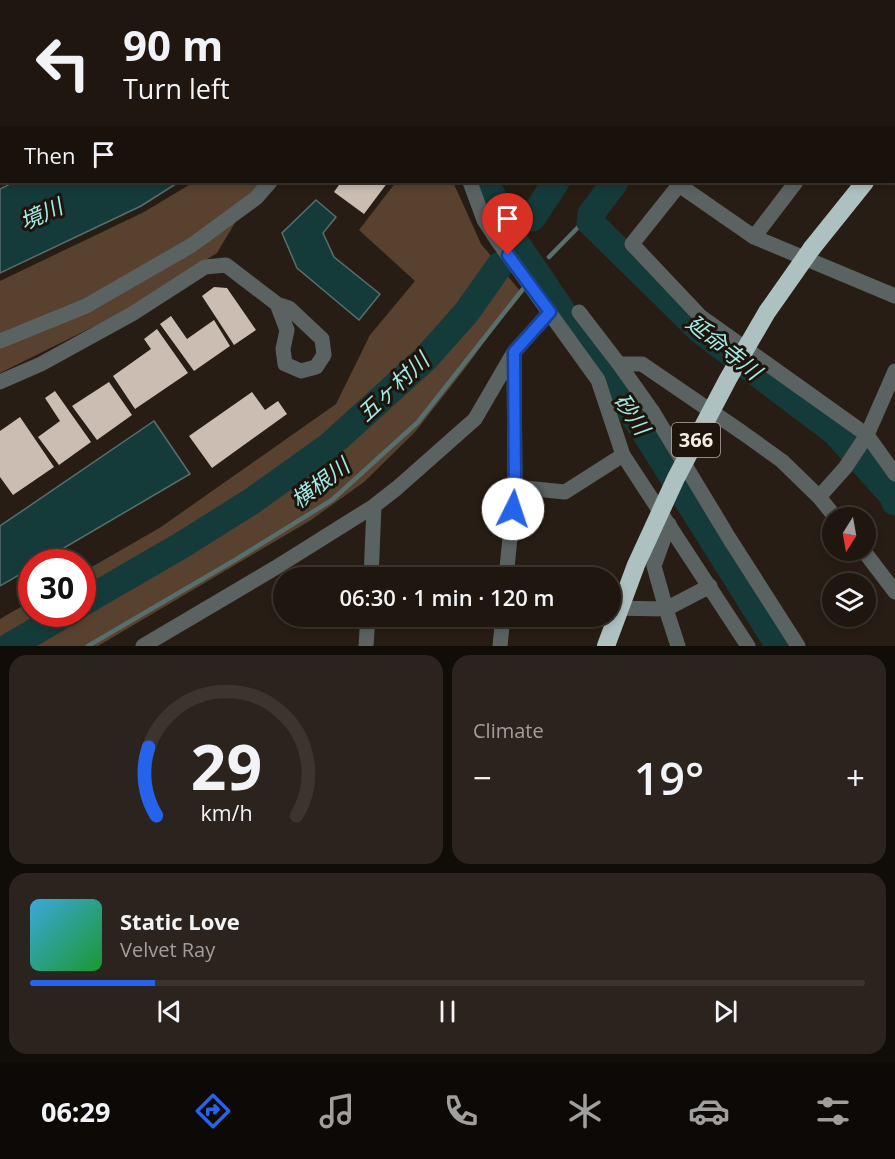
<!DOCTYPE html>
<html lang="en">
<head>
<meta charset="utf-8">
<style>
  :root { --surface:#1e160f; --page:#2b231d; --text:#f1f3f6; --muted:#a19f9e; --line:#3c352f; --accent:#2563eb }
  body { margin:0; font-family:"Open Sans","Noto Sans JP",sans-serif; background:var(--page); color:var(--text); height:100vh; display:flex; flex-direction:column; font-size:22px; white-space:nowrap }
  * { box-sizing:border-box; margin:0 }
  p { font-size:20px; color:var(--muted) }
  .icon { flex:none; width:33px; height:33px; fill:none; stroke:currentColor; stroke-width:2; stroke-linecap:round; stroke-linejoin:round }
  .map { position:relative; height:646px; overflow:hidden }
  .panel { display:flex; flex-direction:column; gap:9px; padding:9px; background:#100c08; flex:1 }
  .panel>* { flex:none }
  .guide { position:absolute; left:0px; top:0px; width:896px; height:183px; box-shadow:0 3px 9px #0003,0 0 0 2px var(--line); background:#1e160f; color:var(--text); overflow:hidden }
  .needle { width:39px; rotate:191deg }
  .controls { position:absolute; left:822px; top:507px; display:grid; gap:12px }
  .controls a { display:grid; place-items:center; width:54px; height:54px; border-radius:50%; background:var(--surface); box-shadow:0 3px 9px #0003,0 0 0 2px var(--line); font-size:30px }
  .speed { position:absolute; left:18px; top:549px; display:flex; gap:12px; font-size:30px; font-weight:700; text-align:center }
  .speed>* { display:grid; place-content:center; width:78px; height:78px; border-radius:50%; background:var(--surface); box-shadow:0 3px 9px #0003,0 0 0 2px var(--line); line-height:1 }
  .speed .limit { border:9px solid #d22; background:#fff; color:#111 }
  .pin { position:absolute; display:grid; place-items:center; width:51px; height:51px; color:#fff; margin:-62px -26px; border-radius:50% 50% 50% 0; rotate:-45deg; box-shadow:0 0 6px #0007 }
  .pin .icon { rotate:45deg }
  .me { position:absolute; width:66px; margin:-33px; rotate:4deg; stroke-linejoin:round; filter:drop-shadow(0 0 4px #0008) }
  .turn { display:flex; align-items:center; gap:21px; height:126px; padding:0 24px; font-size:27px }
  .turn .icon { width:78px; height:78px; stroke-width:2.5 }
  .turn b { display:block; font-size:42px; line-height:51px }
  .then { display:flex; align-items:center; height:57px; padding:0 24px; background:#0003; gap:12px; font-size:22px }
  .big { font-size:45px; font-weight:600; line-height:1.1 }
  .panel .widget { flex:1; display:flex; flex-direction:column; justify-content:center; gap:9px; min-width:0; padding:0 21px; border-radius:18px; background:var(--page) }
  .panel .dial { align-items:center; gap:0 }
  .dial svg { height:156px; overflow:visible; fill:none; stroke:var(--line); stroke-width:7; stroke-linecap:round; text-anchor:middle }
  .dial text { fill:var(--text); stroke:none }
  .song { display:flex; align-items:center; gap:18px }
  .cover { width:72px; height:72px; border-radius:9px; background:linear-gradient(135deg,hsl(200 70% 55%),hsl(130 70% 35%)) }
  .played { height:6px; border-radius:3px; background:linear-gradient(90deg,var(--accent) 15%,var(--line) 15%) }
  .keys { display:flex; justify-content:space-around; direction:ltr }
  .heat { display:flex; justify-content:space-between; align-items:center; font-size:33px; direction:ltr }
  .panel .tiles { flex:1; display:grid; gap:9px; grid-template-columns:1fr 1fr }
  .widget:last-child { grid-column:span 2 }
  .trip { position:absolute; left:273px; top:567px; width:348px; height:60px; border-radius:30px; background:var(--surface); box-shadow:0 3px 9px #0003,0 0 0 2px var(--line); font-weight:600; line-height:60px; text-align:center }
  .dock { display:flex; height:96px; justify-content:space-around; align-items:center; background:#0c0906; color:var(--muted) }
  .dock .icon { width:42px; height:42px }
  .dock .current { color:var(--accent) }
  .dock b { font-size:27px; color:var(--text) }
  .map>svg:first-child { display:block }
  .green { fill:#58422f }
  .water { fill:#143b3a; stroke:#57706d; stroke-width:1.5 }
  .lines { fill:none; stroke-linecap:round; stroke-linejoin:round }
  .stream { stroke:#57706d; stroke-width:4.5 }
  .river { stroke:#143b3a; stroke-width:27 }
  .building { fill:#cbbdb1 }
  .minor { stroke:#5a6362; stroke-width:15 }
  .highway { stroke:#acc1c0; stroke-width:18 }
  .highway-bridge { stroke:#acc1c0; stroke-width:18 }
  .route-casing { stroke:#184099; stroke-width:15 }
  .route { stroke:#2563eb; stroke-width:10 }
  .labels { text-anchor:middle; stroke-width:6; stroke-linejoin:round; paint-order:stroke }
  .shield { fill:#1e140b; stroke:#b3aba4; stroke-width:1.5 }
  .shield-label { font-size:20px; font-weight:bold; fill:#f3ece5 }
  .water-label { font-size:22px; font-style:italic; fill:#a0eae8; stroke:#1e140b }
</style>
</head>
<body>
<div class="map">
<svg width="895" height="646" viewBox="0 0 895 646">
  <rect width="100%" height="100%" fill="#281d14"/>
  <!-- green -->
  <path class="green" d="M 194,182 L 265,182 L 191,240 L 84,301 L 0,338 L 0,281 L 144,212 Z
    M 396,182 L 453,182 L 481,244 L 521,292 L 463,371 L 415,432 L 364,482 L 311,520 L 98,646 L 0,646 L 0,619 L 31,601 L 32,614 L 82,614 L 83,572 L 161,527 L 336,404 L 370,335 L 415,281 L 359,230 Z
    M 239,216 L 217,253 L 121,313 L 0,373 L 0,346 Z"/>
  <!-- water -->
  <path class="water" d="M 14,182 L 179,182 L 141,206 L 0,273 L 0,189 Z
    M 316,200 L 336,217 L 323,233 L 334,257 L 380,294 L 359,320 L 297,268 L 282,233 Z
    M 154,421 L 190,474 L 40,562 L 32,562 L 31,568 L 0,586 L 0,526 Z"/>
  <g class="lines">
    <!-- stream -->
    <path class="stream" d="M 549,257 L 591,214
      M 88,646 L 235,560 L 332,500 L 418,422 L 523,289"/>
    <!-- river -->
    <path class="river" d="M 402,0 L 402,2
      M 679,2 L 680,0
      M 740,2 L 741,0
      M 486,182 L 502,217 L 516,243 L 646,434 L 779,646
      M 615,182 L 591,214 L 590,222 L 700,330 L 835,432 L 892,495 L 895,502
      M 532,218 L 556,182
      M 82,603 L 182,545 L 252,501 L 329,446 L 425,359 L 466,313 L 500,265
      M 10,646 L 65,614"/>
  </g>
  <!-- building -->
  <path class="building" d="M 341,182 L 388,182 L 364,214 L 334,192 Z
    M 214,287 L 227,288 L 256,330 L 234,345 L 202,296 Z
    M 171,316 L 187,339 L 214,320 L 230,346 L 194,371 L 160,324 Z
    M 157,329 L 188,373 L 135,409 L 113,376 L 151,349 L 144,339 Z
    M 109,382 L 132,415 L 97,440 L 72,406 Z
    M 55,391 L 91,442 L 59,465 L 38,437 L 60,421 L 45,398 Z
    M 252,392 L 265,410 L 278,401 L 287,414 L 212,468 L 189,436 Z
    M 20,417 L 54,467 L 13,495 L 0,477 L 0,431 Z"/>
  <g class="lines">
    <!-- minor -->
    <path class="minor" d="M 176,2 L 177,0
      M 894,42 L 895,40
      M 0,139 L 2,138
      M 470,182 L 484,220 L 497,240 L 598,380 L 623,455 L 748,646
      M 754,237 L 796,182
      M 895,296 L 754,237 L 679,185 L 632,244 L 700,316 L 867,435 L 895,371
      M 579,312 L 619,364 L 653,412 L 729,538 L 798,646
      M 0,341 L 86,306 L 192,245 L 256,198 L 270,182
      M 619,364 L 642,364 L 743,433 L 782,461 L 819,497 L 836,518
      M 0,382 L 41,364 L 132,314 L 205,267 L 226,265 L 277,304 L 289,308 L 322,339 L 324,355 L 316,367 L 301,371 L 285,364 L 283,349 L 287,330 L 277,304
      M 515,487 L 565,492 L 623,455
      M 819,497 L 845,468 L 867,435 L 895,474
      M 669,524 L 654,566 L 666,609 L 678,646
      M 863,550 L 895,592
      M 371,578 L 374,506
      M 506,578 L 515,487 L 514,353
      M 610,608 L 666,609 L 710,586
      M 143,646 L 275,568 L 374,506 L 397,488 L 475,419 L 514,352 L 550,312
      M 366,646 L 368,616
      M 500,646 L 503,616"/>
    <!-- highway -->
    <path class="highway" d="M 894,112 L 895,111
      M 894,132 L 895,131
      M 812,248 L 865,182"/>
    <!-- highway-bridge -->
    <path class="highway-bridge" d="M 606,646 L 636,565 L 676,478 L 728,379 L 767,312 L 812,248"/>
  </g>
  <g class="lines">
    <defs>
      <path id="route" d="M 508,255 L 550,312 L 514,352 L 515,487 L 513,509"/>
    </defs>
    <!-- route casing -->
    <use href="#route" class="route-casing"/>
    <!-- route -->
    <use href="#route" class="route"/>
  </g>
  <g class="labels">
    <!-- shield labels -->
    <rect class="shield" x="672" y="423" width="48" height="34" rx="4.5"/>
    <g class="shield-label">
      <text x="696" y="447">366</text>
    </g>
    <!-- water labels -->
    <g class="water-label">
      <text transform="translate(41 214) rotate(-24)" y="8">境川</text>
      <text transform="translate(724 347) rotate(39)" y="8">延命寺川</text>
      <text transform="translate(393 387) rotate(-43)" y="8">五ヶ村川</text>
      <text transform="translate(632 414) rotate(56)" y="8">砂川</text>
      <text transform="translate(320 483) rotate(-37)" y="8">横根川</text>
    </g>
  </g>
</svg>
<div class="controls">
<a><svg class="needle" viewBox="-14 -14 28 28"><path d="M0-13l5 13h-10z" fill="#e53935"/><path d="M0 13l5-13h-10z" fill="#a19f9e"/></svg></a>
<a><svg class="icon" aria-label="layers" viewBox="0 0 24 24"><path d="M12 4l9 5-9 5-9-5zM3 14l9 5 9-5"/></svg></a>
</div>
<div class="speed"><div class="limit">30</div></div>
<div class="pin" style="left:508px;top:255px;background:#d93025"><svg class="icon" aria-label="arrive" viewBox="0 0 24 24"><path d="M6 21V4h12l-3 4 3 4H6"/></svg></div>
<svg class="me" style="left:513px;top:509px" viewBox="-20 -20 40 40"><circle r="19" fill="#fff"/><path d="M0-13L10 11 0 6-10 11z" fill="#2563eb"/></svg>
<div class="trip">06:30 · 1 min · 120 m</div>
<div class="guide">
<div class="turn"><svg class="icon" aria-label="left" viewBox="0 0 24 24"><path d="M17 20v-9H6M10 6l-5 5 5 5"/></svg><div><b>90 m</b>Turn left</div></div>
<div class="then">Then<svg class="icon" aria-label="arrive" viewBox="0 0 24 24"><path d="M6 21V4h12l-3 4 3 4H6"/></svg></div>
</div>
</div>
<section class="panel">
<div class="tiles">
<div class="widget dial"><svg viewBox="0 0 100 80">
<path d="M14 69A42 42 0 1 1 86 69"/>
<path d="M14 69A42 42 0 0 1 10 34" stroke="#2563eb"/>
<text x="50" y="56" font-size="32" font-weight="700">29</text>
<text x="50" y="72" font-size="11">km/h</text>
</svg></div>
<div class="widget"><p>Climate</p>
<div class="heat"><a>−</a><b class="big">19°</b><a>+</a></div>
</div>
<div class="widget">
<div class="song"><i class="cover"></i><div><b>Static Love</b><p>Velvet Ray</p></div></div>
<div class="played"></div>
<div class="keys"><svg class="icon" aria-label="previous" viewBox="0 0 24 24"><path d="M18 5L8 12l10 7zM5 5v14"/></svg><svg class="icon" aria-label="pause" viewBox="0 0 24 24"><path d="M8 5v14M16 5v14"/></svg><svg class="icon" aria-label="next" viewBox="0 0 24 24"><path d="M6 5l10 7-10 7zM19 5v14"/></svg></div>
</div>
</div>
</section>
<nav class="dock">
<b>06:29</b>
<svg class="icon current" aria-label="directions" viewBox="0 0 24 24"><path d="M12 3l9 9-9 9-9-9zM9 14v-3h6M13 9l2 2-2 2"/></svg>
<svg class="icon" aria-label="music" viewBox="0 0 24 24"><path d="M9 18V5l10-2v13"/><circle cx="6" cy="18" r="3"/><circle cx="16" cy="16" r="3"/></svg>
<svg class="icon" aria-label="phone" viewBox="0 0 24 24"><path d="M5 4h4l2 5-3 2q2 4 5 5l2-3 5 2v4C11 20 4 13 5 4z"/></svg>
<svg class="icon" aria-label="climate" viewBox="0 0 24 24"><path d="M12 3v18M4 7l16 10M4 17L20 7"/></svg>
<svg class="icon" aria-label="car" viewBox="0 0 24 24"><path d="M5 17H2v-5l4-1 3-4h7l3 4 3 1v5h-3M9 17h6M6 11h13"/><circle cx="7" cy="17" r="2"/><circle cx="17" cy="17" r="2"/></svg>
<svg class="icon" aria-label="filters" viewBox="0 0 24 24"><path d="M4 7h16M4 17h16"/><circle cx="9" cy="7" r="2"/><circle cx="15" cy="17" r="2"/></svg>
</nav>
</body>
</html>
